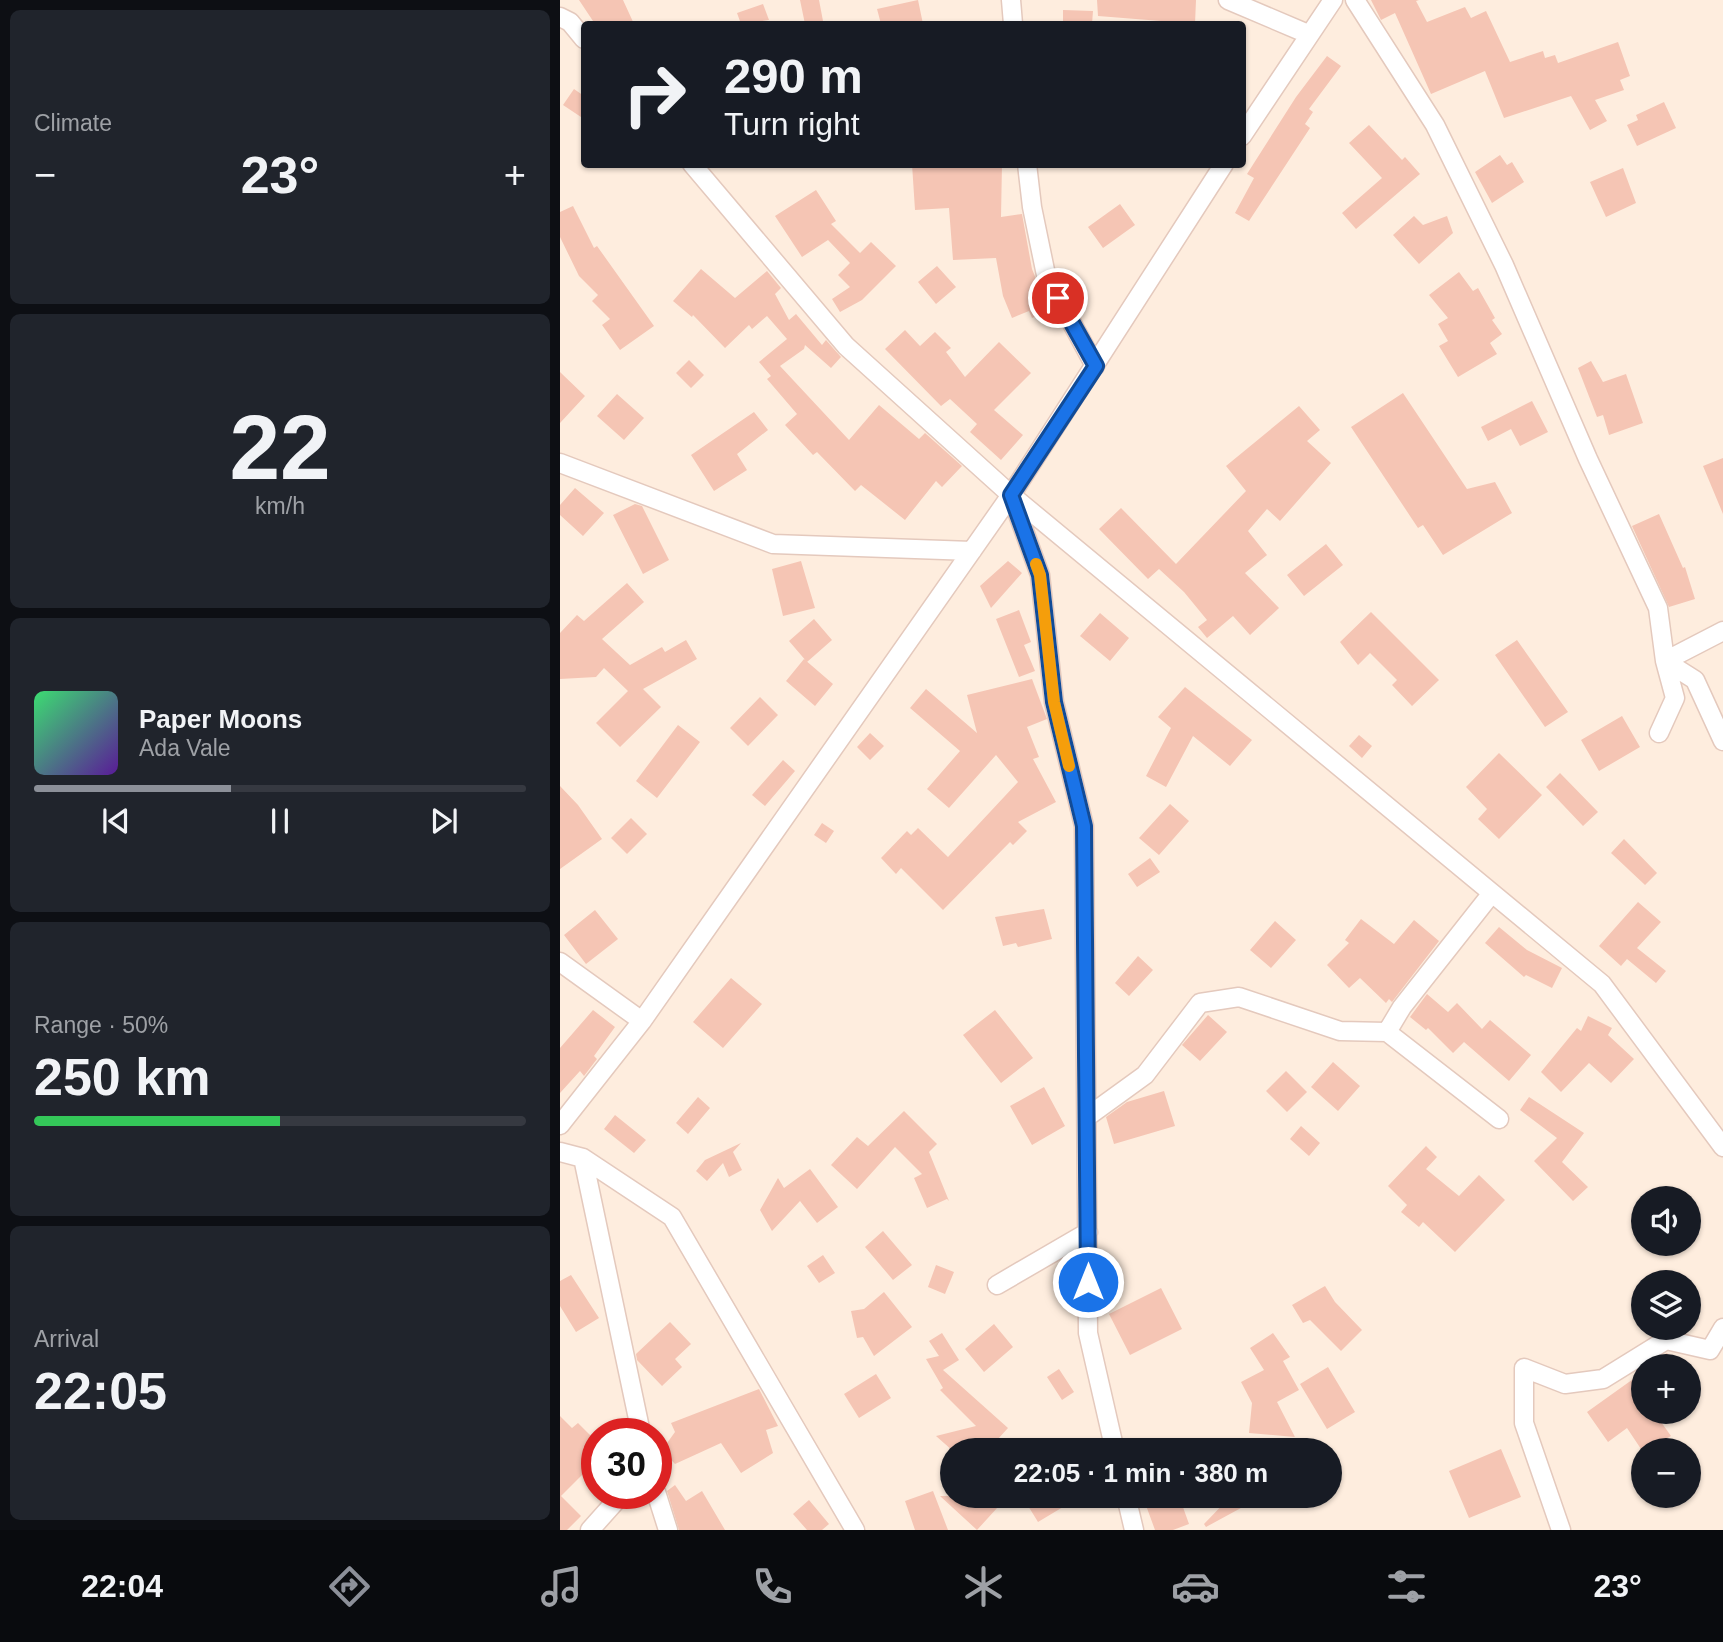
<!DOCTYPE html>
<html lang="en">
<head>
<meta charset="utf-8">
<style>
  :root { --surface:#171b24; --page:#20242c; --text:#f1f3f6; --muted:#9ea1a6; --line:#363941; --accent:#8c9099 }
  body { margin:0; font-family:Arial,sans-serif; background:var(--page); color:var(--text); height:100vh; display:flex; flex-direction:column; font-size:26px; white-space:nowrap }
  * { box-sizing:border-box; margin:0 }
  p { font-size:23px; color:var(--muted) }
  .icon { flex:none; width:38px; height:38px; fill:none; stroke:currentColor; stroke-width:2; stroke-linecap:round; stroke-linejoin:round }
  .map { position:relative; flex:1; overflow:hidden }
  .drawer { display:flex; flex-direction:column; gap:10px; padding:10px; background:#0d0f14; width:560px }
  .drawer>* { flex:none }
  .hud { position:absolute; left:21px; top:21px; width:665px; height:147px; border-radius:7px; box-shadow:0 2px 5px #0004; background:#171b24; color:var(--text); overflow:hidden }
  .fabs { position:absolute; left:1071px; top:1186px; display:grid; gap:14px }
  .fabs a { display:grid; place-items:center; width:70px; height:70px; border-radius:50%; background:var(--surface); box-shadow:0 2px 5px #0004; font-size:35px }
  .speed { position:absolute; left:21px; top:1418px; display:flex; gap:14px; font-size:35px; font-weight:700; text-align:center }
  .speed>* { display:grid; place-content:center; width:91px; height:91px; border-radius:50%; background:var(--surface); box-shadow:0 2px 5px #0004; line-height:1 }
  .speed .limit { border:10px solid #d22; background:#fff; color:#111 }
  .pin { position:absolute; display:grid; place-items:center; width:60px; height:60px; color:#fff; margin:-30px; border:4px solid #fff; border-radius:50%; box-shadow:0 2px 7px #0007 }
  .me { position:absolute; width:77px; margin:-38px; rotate:0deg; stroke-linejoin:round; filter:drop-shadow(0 0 5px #0008) }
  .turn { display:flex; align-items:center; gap:24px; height:147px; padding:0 28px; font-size:32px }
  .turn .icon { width:91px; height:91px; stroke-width:2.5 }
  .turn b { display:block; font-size:49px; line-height:60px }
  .big { font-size:52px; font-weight:800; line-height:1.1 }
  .drawer .widget { flex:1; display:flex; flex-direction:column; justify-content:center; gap:10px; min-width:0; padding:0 24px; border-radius:10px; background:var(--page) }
  .drawer .dial { align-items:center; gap:0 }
  .dial b { font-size:91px; line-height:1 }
  .song { display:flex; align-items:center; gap:21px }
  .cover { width:84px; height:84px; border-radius:10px; background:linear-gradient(135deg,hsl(140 70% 55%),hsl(270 70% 35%)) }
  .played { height:7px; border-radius:4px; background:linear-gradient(90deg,var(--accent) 40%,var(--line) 40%) }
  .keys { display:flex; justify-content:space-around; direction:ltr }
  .heat { display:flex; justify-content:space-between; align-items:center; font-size:38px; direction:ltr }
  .charge { height:10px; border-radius:5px; background:linear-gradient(90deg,#34c759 50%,var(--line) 0) }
  .trip { position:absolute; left:380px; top:1438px; width:402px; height:70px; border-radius:35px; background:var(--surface); box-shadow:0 2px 5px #0004; font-weight:800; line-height:70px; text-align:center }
  .menu { display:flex; height:112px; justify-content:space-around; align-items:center; background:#090b0e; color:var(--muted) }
  .menu .icon { width:49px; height:49px }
  .menu .active { color:var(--accent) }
  .menu b { font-size:32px; color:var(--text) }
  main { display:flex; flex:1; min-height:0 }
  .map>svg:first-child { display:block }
  .building { fill:#f5c5b4 }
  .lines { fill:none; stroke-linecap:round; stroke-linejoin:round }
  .minor-casing { stroke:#e4c9bd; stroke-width:21 }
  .minor { stroke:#fff; stroke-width:18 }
  .route-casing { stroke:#114b97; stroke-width:18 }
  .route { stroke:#1a73e8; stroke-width:12 }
  .slow { stroke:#f59e0b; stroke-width:12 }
</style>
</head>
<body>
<main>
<section class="drawer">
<div class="widget"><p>Climate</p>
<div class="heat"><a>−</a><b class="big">23°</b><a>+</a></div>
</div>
<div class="widget dial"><b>22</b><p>km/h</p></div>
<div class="widget">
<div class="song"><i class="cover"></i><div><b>Paper Moons</b><p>Ada Vale</p></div></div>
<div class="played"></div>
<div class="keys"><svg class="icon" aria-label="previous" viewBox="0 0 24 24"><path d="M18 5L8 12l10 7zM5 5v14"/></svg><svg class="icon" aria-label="pause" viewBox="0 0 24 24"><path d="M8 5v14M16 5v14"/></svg><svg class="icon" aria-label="next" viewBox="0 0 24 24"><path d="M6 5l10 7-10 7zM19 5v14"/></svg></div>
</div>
<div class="widget"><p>Range · 50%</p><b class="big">250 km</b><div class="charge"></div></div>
<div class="widget"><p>Arrival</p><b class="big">22:05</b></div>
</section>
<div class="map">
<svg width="1163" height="1530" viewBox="0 0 1163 1530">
  <rect width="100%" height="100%" fill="#feedde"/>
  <!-- building -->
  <path class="building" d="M 19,0 L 63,0 L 74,24 L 35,24 Z
    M 240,0 L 259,0 L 263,21 L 245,24 Z
    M 358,0 L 363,24 L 321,24 L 317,9 Z
    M 537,0 L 636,0 L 635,24 L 601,24 L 601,21 L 538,16 Z
    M 811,0 L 859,0 L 856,1 L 867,22 L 905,7 L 911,18 L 926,11 L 950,62 L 983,51 L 985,58 L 995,55 L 998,63 L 1058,42 L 1070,76 L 1060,80 L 1064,90 L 1035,100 L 1047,121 L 1030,130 L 1011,96 L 944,118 L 925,71 L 871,94 L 835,13 L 821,20 Z
    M 203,4 L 209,20 L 181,24 L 177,13 Z
    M 503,10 L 533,11 L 532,24 L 503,24 Z
    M 767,56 L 781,66 L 749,109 L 753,112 L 745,124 L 750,128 L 689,221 L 675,213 L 694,178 L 687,174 L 736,97 Z
    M 14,89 L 24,96 L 24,119 L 3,105 Z
    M 1104,102 L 1116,128 L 1077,146 L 1067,125 L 1078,120 L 1076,115 Z
    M 809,125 L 842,160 L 845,157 L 860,174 L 796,229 L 782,213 L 822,178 L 789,143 Z
    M 940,155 L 947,165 L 952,162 L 964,182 L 932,203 L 915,172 Z
    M 352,164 L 442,164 L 441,217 L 462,214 L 472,269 L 489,311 L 472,318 L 469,311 L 452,318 L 443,296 L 436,258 L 393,260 L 389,208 L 355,210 Z
    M 1063,168 L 1076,203 L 1046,217 L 1030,182 Z
    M 256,190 L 276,221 L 271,224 L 300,253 L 311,242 L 336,266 L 302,300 L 280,312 L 272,299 L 290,287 L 278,275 L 290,263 L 268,240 L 242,257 L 215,216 Z
    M 560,204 L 575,225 L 543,248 L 528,227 Z
    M 13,206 L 34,248 L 37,246 L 94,326 L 60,350 L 42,325 L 50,319 L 32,301 L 38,295 L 19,276 L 0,237 L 0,212 Z
    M 854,216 L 863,225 L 887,216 L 893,233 L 859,264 L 833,235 Z
    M 377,266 L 396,287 L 376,304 L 358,282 Z
    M 141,269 L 175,298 L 207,271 L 221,288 L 215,294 L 229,320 L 236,314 L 262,345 L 266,340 L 281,357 L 271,368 L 245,345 L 244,349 L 220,366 L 289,440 L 319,405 L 359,439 L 365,433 L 402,466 L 382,487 L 376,481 L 345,520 L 301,485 L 295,491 L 257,452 L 253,455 L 225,425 L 237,414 L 207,379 L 211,376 L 199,362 L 227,339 L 207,316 L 192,329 L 189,325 L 165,348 L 133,315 L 132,317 L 113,301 Z
    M 899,272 L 913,291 L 918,288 L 935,318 L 932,320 L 942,334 L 930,343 L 937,354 L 898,377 L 879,346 L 888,341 L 878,324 L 888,318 L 869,295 Z
    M 345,330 L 360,346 L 375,332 L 391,348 L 386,352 L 405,377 L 439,342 L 471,373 L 434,410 L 463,435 L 441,460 L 410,432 L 417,424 L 390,399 L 381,406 L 325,349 Z
    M 129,360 L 144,375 L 131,388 L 116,373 Z
    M 1031,361 L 1043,382 L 1066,374 L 1083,423 L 1049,435 L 1043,415 L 1037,417 L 1018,368 Z
    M 0,372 L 25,396 L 0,423 Z
    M 843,393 L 907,489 L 935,482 L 952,513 L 883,555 L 863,525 L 858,528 L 791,427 Z
    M 57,394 L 84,418 L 64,440 L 37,416 Z
    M 972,401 L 988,432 L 960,446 L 951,429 L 928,441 L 921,427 Z
    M 739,406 L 760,430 L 747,441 L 771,463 L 720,521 L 707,509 L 688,531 L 707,555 L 685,573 L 719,608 L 690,635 L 673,616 L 647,638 L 638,627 L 647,620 L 624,592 L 599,569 L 588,579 L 539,529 L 561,508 L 616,564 L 686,491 L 666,466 Z
    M 194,412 L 208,430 L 177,454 L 187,470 L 154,491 L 131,455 Z
    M 1163,458 L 1163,514 L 1143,466 Z
    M 15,488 L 44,513 L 23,536 L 0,515 L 0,505 Z
    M 75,504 L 82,506 L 109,560 L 83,574 L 53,515 Z
    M 1099,514 L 1123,568 L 1125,567 L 1135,599 L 1109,607 L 1072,526 Z
    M 766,544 L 783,565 L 744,596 L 727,575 Z
    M 241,561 L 255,608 L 223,616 L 212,569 Z
    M 448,561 L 462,573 L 431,608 L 420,586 Z
    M 67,583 L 84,602 L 42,639 L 70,665 L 102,647 L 105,652 L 126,640 L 137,659 L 83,689 L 101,707 L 60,747 L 36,723 L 68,691 L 44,668 L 36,677 L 0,679 L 0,633 L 17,615 L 24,621 Z
    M 459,610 L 471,642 L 464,645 L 475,671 L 459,677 L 436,619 Z
    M 811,612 L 879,680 L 852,706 L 832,685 L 837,680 L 810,653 L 798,665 L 780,642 Z
    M 540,613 L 569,638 L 550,661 L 520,636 Z
    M 254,619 L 272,640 L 247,662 L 229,641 Z
    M 957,640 L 1008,712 L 985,727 L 935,655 Z
    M 244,659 L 273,684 L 255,706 L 226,681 Z
    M 472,679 L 487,719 L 467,727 L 479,757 L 473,759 L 496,802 L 458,822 L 467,831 L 453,845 L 450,842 L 383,910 L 341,868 L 336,874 L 321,858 L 347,831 L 351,835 L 358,828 L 388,857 L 458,782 L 436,755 L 389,808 L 367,789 L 400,751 L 350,708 L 366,689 L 417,733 L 407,695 Z
    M 625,687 L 692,740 L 670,766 L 633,736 L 606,787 L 586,776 L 611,728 L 598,717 Z
    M 200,697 L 218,715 L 188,746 L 170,728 Z
    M 1062,716 L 1080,747 L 1039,771 L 1021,740 Z
    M 118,725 L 140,742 L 97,798 L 76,781 Z
    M 310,733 L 324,746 L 310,760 L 297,747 Z
    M 799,735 L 812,746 L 802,758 L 789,746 Z
    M 939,753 L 982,795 L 939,839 L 918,819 L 927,809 L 906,787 Z
    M 223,760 L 235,771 L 205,806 L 192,795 Z
    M 1000,773 L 1038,812 L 1023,826 L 986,787 Z
    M 0,786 L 18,805 L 42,839 L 0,869 Z
    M 610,804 L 629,821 L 599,855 L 579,838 Z
    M 71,818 L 87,834 L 67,854 L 51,838 Z
    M 262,823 L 274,831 L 266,843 L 254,835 Z
    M 1064,839 L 1097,873 L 1085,885 L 1051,853 Z
    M 590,858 L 600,872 L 577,887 L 568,874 Z
    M 1078,902 L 1101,922 L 1077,948 L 1106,971 L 1096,983 L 1067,959 L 1061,966 L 1039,946 Z
    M 484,909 L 492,939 L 458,947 L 456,943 L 443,946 L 435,917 Z
    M 35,910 L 58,939 L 26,964 L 4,935 Z
    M 801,919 L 834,944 L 854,920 L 879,941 L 832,1002 L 829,999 L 826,1003 L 800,978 L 789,988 L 767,965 L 789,943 L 785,940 Z
    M 715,921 L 736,940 L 711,968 L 690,950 Z
    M 939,927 L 967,950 L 1002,968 L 992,988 L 966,975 L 964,977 L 925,943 Z
    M 578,956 L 593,970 L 569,996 L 555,983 Z
    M 171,978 L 202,1004 L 163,1048 L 133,1022 Z
    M 867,994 L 888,1012 L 897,1003 L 922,1029 L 930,1020 L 971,1055 L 949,1081 L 904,1042 L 893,1053 L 868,1028 L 866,1030 L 850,1017 Z
    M 33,1010 L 55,1027 L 34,1056 L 37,1059 L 24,1076 L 20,1071 L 0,1093 L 0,1048 Z
    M 435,1010 L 473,1058 L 441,1083 L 403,1035 Z
    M 648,1015 L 667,1032 L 640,1061 L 622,1045 Z
    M 1028,1016 L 1052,1028 L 1048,1035 L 1074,1059 L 1051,1083 L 1029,1063 L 1001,1092 L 981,1072 L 1017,1028 L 1021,1031 Z
    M 773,1062 L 800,1086 L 778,1111 L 751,1087 Z
    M 726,1071 L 747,1092 L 727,1112 L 706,1091 Z
    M 484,1087 L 505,1126 L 472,1145 L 450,1106 Z
    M 604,1091 L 615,1126 L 554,1144 L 546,1117 L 567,1102 Z
    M 138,1097 L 150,1108 L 128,1134 L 116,1123 Z
    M 969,1097 L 1024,1133 L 1002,1162 L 1028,1187 L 1013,1201 L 974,1161 L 997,1138 L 960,1110 Z
    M 344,1111 L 377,1144 L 369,1152 L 389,1201 L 387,1199 L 367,1208 L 354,1178 L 362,1174 L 335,1147 L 297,1189 L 271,1165 L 297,1137 L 308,1146 Z
    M 55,1115 L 86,1140 L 74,1153 L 44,1129 Z
    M 741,1126 L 760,1143 L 749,1156 L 730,1139 Z
    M 181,1143 L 173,1152 L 182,1170 L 169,1177 L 163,1163 L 147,1181 L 136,1171 L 145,1160 Z
    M 866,1146 L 877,1157 L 866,1169 L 899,1196 L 919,1175 L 945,1200 L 895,1252 L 863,1222 L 859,1227 L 841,1212 L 847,1205 L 828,1186 Z
    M 250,1169 L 278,1207 L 257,1223 L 240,1201 L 212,1231 L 200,1210 L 218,1178 L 224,1188 Z
    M 323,1231 L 352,1265 L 333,1280 L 305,1247 Z
    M 263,1255 L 275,1273 L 259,1283 L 247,1266 Z
    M 376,1265 L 394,1272 L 385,1294 L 368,1287 Z
    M 11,1275 L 39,1318 L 16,1332 L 0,1306 L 0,1281 Z
    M 765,1286 L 775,1302 L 802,1330 L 781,1351 L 750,1320 L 743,1323 L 732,1305 Z
    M 601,1288 L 622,1329 L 570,1355 L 549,1314 Z
    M 324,1292 L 352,1327 L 314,1356 L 303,1337 L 297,1338 L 291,1311 L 304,1309 Z
    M 110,1322 L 131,1344 L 115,1359 L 122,1367 L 102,1386 L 77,1360 L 76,1354 Z
    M 434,1324 L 453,1347 L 424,1372 L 405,1349 Z
    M 382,1333 L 399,1360 L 383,1370 L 448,1428 L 427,1451 L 393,1451 L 376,1436 L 416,1426 L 380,1390 L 383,1388 L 366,1359 L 379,1356 L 369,1341 Z
    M 713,1333 L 730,1357 L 723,1361 L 739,1390 L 717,1402 L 735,1437 L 689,1433 L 692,1403 L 681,1382 L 704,1370 L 690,1348 Z
    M 1107,1353 L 1119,1367 L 1084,1367 Z
    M 768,1367 L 795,1412 L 767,1429 L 740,1384 Z
    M 499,1369 L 514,1392 L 502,1400 L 487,1377 Z
    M 1083,1372 L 1083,1412 L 1094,1412 L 1111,1436 L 1083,1452 L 1067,1428 L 1048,1442 L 1027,1412 Z
    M 316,1374 L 331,1398 L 299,1418 L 284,1394 Z
    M 199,1389 L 218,1426 L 206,1430 L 213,1453 L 181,1473 L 161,1443 L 115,1464 L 102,1450 L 115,1432 L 111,1423 Z
    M 0,1416 L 12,1428 L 18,1423 L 33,1438 L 23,1448 L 36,1461 L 1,1496 L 21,1516 L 7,1530 L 0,1530 Z
    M 941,1449 L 961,1497 L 909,1518 L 889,1471 Z
    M 115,1485 L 126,1501 L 142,1491 L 165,1530 L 119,1530 L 107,1491 Z
    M 373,1491 L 388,1530 L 355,1530 L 345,1501 Z
    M 380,1496 L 448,1496 L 417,1530 Z
    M 462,1496 L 495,1496 L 503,1507 L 478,1522 Z
    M 593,1496 L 619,1496 L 629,1524 L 613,1530 L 595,1530 L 584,1500 Z
    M 671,1496 L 703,1496 L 646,1527 L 644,1524 Z
    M 249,1500 L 269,1524 L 262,1530 L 247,1530 L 233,1514 Z"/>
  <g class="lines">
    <defs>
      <path id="minor" d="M 451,0 L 453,24
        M 668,0 L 748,34
        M 795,0 L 875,125 L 944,265 L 1028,459 L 1098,608 L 1105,661 L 1115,698 L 1099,733
        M 0,17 L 10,22 L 24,39
        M 682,136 L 773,0
        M 132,164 L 286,346 L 451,495 L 1042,984 L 1163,1147
        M 467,164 L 472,207 L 486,275 L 535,366
        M 0,463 L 213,544 L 412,551
        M 451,495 L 480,575 L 494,702 L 524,826 L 528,1333 L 555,1451
        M 1105,661 L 1135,680 L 1163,741
        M 1105,661 L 1163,631
        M 0,962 L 82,1021
        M 827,1032 L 842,1007 L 932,893
        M 527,1117 L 585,1075 L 640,1003 L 679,997 L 780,1031 L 827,1032 L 939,1119
        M 0,1125 L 82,1021 L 451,495 L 664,164
        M 0,1152 L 23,1158 L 112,1217 L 295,1530
        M 23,1158 L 81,1433
        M 437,1285 L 528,1232
        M 96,1492 L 108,1530
        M 566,1496 L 574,1530
        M 30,1530 L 63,1493
        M 1001,1530 L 964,1423 L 964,1368 L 1005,1384 L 1043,1379 L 1106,1340 L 1150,1350 L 1163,1328"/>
    </defs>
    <!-- minor casing -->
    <use href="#minor" class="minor-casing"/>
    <!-- minor -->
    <use href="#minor" class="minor"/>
  </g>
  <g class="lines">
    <defs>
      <path id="route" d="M 498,298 L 536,366 L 451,495 L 480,575 L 494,702 L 524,826 L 528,1282"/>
    </defs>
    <!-- route casing -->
    <use href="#route" class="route-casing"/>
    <!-- route -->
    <use href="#route" class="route"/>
    <!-- slow -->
    <path class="slow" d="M 476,564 L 480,575 L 494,702 L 509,766"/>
  </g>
</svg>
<div class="fabs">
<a><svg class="icon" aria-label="sound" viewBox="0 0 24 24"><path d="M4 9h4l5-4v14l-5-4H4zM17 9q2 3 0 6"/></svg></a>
<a><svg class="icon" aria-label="layers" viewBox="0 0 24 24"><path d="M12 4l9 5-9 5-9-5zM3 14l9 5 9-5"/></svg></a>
<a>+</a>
<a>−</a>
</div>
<div class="speed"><div class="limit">30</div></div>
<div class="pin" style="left:498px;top:298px;background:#d93025"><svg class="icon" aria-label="arrive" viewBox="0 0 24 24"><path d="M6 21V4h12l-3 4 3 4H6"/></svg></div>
<svg class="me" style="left:528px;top:1282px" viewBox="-20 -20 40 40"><circle r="17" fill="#1a73e8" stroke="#fff" stroke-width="3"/><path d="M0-11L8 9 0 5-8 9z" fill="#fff"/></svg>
<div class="trip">22:05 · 1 min · 380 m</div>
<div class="hud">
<div class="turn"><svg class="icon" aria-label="right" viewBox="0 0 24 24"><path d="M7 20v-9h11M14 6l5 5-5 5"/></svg><div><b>290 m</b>Turn right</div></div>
</div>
</div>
</main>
<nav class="menu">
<b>22:04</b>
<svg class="icon active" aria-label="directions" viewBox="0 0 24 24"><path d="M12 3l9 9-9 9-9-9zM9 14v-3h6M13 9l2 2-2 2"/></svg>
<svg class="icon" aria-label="music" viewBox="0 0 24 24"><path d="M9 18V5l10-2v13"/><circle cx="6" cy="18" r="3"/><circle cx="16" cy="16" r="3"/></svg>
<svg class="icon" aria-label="phone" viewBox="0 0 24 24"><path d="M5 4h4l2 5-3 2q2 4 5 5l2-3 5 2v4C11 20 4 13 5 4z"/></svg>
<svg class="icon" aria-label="climate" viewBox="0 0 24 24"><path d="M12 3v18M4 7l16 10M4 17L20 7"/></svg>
<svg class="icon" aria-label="car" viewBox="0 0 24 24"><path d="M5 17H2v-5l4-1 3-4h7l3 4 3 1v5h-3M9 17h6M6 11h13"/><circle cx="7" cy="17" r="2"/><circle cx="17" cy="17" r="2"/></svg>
<svg class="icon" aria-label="filters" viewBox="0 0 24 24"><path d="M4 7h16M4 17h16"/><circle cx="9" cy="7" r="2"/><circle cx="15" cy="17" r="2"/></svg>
<b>23°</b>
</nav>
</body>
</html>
